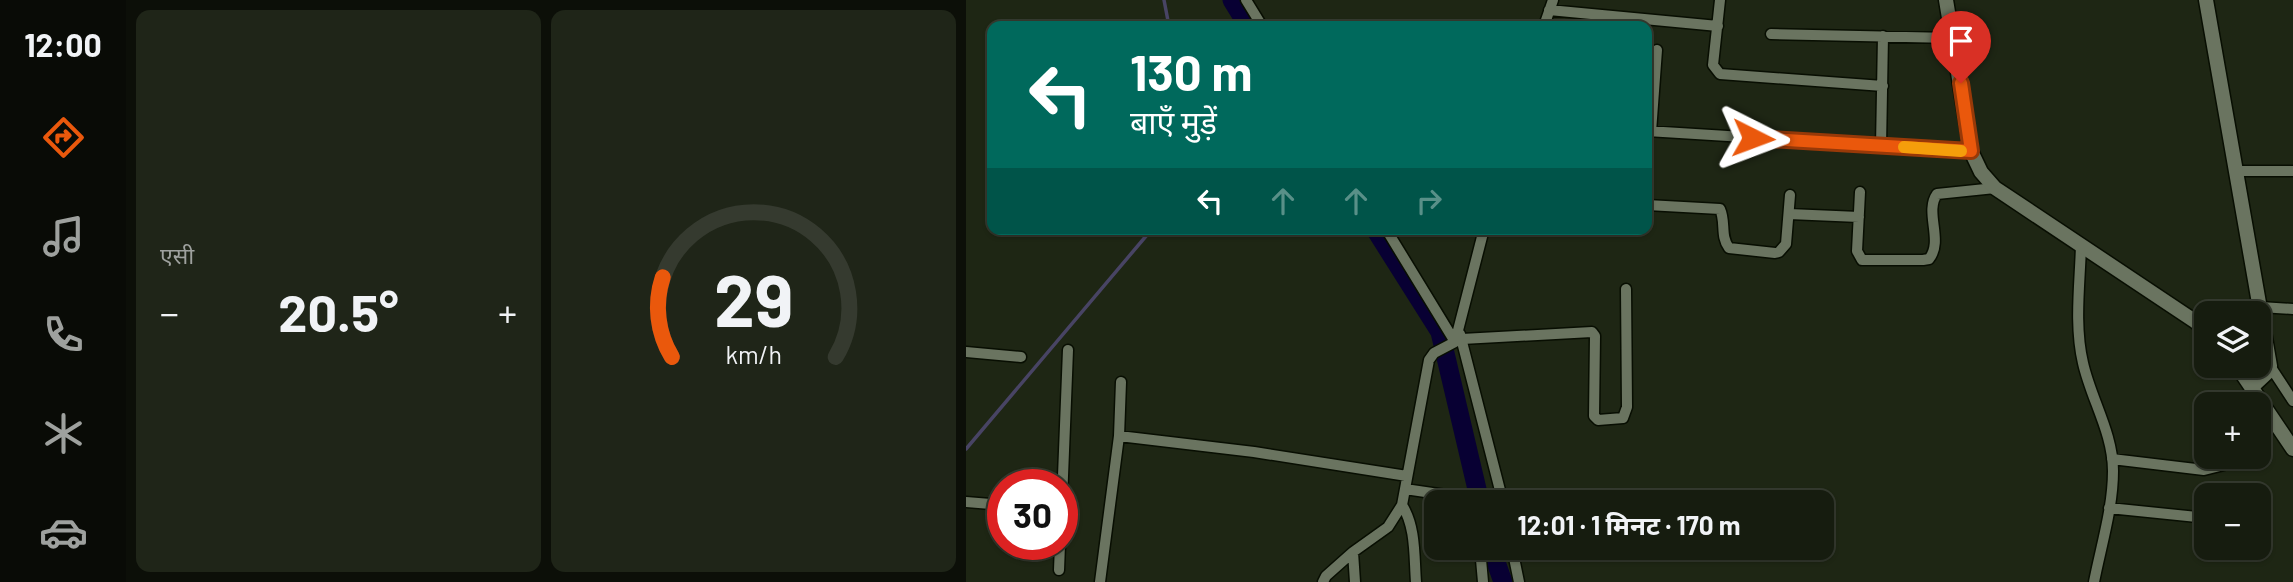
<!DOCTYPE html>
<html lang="hi">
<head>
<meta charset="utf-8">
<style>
  :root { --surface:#161c0f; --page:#1f2518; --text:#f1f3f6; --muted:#9ea19e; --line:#353a2f; --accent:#ea580c }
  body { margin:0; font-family:Barlow,"Noto Sans Devanagari",sans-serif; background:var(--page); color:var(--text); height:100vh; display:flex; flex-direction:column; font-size:26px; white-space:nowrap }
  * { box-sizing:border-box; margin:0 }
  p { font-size:23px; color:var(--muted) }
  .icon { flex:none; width:38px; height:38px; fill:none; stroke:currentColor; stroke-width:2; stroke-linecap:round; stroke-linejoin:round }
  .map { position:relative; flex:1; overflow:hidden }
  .panel { display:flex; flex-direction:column; gap:10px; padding:10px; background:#0c0f08; width:840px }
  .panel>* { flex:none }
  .guide { position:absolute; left:21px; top:21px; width:665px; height:214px; border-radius:14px; box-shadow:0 2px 5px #0004,0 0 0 2px var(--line); background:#00695c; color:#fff; overflow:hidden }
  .buttons { position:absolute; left:1228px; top:301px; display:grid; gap:14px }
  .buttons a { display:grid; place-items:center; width:77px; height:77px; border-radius:14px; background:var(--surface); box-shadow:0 2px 5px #0004,0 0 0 2px var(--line); font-size:35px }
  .speed { position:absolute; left:21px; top:469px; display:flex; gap:14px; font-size:35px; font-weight:700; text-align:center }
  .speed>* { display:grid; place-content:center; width:91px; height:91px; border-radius:50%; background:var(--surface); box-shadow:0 2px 5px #0004,0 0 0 2px var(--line); line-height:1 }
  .speed .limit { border:10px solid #d22; background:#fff; color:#111 }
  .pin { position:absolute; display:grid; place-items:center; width:60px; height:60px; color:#fff; margin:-72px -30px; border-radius:50% 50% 50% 0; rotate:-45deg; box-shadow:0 0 7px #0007 }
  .pin .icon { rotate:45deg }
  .me { position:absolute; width:77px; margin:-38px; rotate:93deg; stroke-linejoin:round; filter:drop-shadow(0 0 5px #0008) }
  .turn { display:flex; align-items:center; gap:24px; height:147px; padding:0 28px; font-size:32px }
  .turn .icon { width:91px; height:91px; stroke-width:2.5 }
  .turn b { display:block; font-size:49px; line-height:60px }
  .lanes { display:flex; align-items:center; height:66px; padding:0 28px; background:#0003; justify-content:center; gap:35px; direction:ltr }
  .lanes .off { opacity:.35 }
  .big { font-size:52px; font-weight:700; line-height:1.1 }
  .panel .card { flex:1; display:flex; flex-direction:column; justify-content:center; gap:10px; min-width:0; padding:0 24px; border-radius:14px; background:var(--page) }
  .panel .dial { align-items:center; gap:0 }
  .dial svg { height:182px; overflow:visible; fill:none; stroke:var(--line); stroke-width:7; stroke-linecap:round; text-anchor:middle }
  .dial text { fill:var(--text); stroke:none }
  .heat { display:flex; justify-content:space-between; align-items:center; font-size:38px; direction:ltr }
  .panel .tiles { flex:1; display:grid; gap:10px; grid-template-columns:repeat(2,1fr) }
  .trip { position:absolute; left:458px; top:490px; width:410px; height:70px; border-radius:14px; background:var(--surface); box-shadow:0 2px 5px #0004,0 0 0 2px var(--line); font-weight:700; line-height:70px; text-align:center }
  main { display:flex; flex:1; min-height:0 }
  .menu { display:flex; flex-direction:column; width:126px; justify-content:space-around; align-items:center; background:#090b06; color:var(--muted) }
  .menu .icon { width:49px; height:49px }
  .menu .on { color:var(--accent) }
  .menu b { font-size:32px; color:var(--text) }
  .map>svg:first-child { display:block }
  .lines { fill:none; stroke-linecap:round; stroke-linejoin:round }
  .stream { stroke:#484464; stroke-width:3.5 }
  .river { stroke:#080033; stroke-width:19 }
  .street-casing { stroke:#080e02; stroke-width:13 }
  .secondary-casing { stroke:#080e02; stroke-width:17 }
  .street { stroke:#6a7460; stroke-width:10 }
  .secondary { stroke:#6a7460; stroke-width:14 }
  .route-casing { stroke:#983908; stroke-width:18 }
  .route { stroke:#ea580c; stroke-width:12 }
  .slow { stroke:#f59e0b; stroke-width:12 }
</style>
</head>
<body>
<main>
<nav class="menu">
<b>12:00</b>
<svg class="icon on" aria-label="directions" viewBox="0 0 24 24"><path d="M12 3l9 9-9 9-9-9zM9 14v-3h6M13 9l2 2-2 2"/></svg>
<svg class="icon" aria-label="music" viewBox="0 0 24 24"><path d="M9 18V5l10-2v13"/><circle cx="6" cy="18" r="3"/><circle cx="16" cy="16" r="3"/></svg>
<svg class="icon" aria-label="phone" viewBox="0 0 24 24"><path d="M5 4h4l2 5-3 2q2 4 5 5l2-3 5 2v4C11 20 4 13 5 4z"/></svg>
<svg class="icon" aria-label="climate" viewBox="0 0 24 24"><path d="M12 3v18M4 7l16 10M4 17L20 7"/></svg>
<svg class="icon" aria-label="car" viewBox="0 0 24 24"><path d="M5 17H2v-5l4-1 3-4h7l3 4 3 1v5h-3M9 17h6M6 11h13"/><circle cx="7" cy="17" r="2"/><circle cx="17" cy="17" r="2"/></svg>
</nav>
<section class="panel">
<div class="tiles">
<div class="card"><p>एसी</p>
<div class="heat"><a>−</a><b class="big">20.5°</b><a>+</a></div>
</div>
<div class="card dial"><svg viewBox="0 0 100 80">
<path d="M14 69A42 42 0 1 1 86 69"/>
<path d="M14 69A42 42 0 0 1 10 34" stroke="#ea580c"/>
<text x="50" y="56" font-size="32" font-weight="700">29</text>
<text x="50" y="72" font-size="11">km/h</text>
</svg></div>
</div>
</section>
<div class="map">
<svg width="1327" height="582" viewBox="0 0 1327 582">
  <rect width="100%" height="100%" fill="#1e2614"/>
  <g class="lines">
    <!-- stream -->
    <path class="stream" d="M 198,0 L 203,26
      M 0,449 L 186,229"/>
    <!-- river -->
    <path class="river" d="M 266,0 L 282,26
      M 409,229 L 474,332 L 514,502
      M 525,548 L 537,582"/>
    <defs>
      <path id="street" d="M 280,0 L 296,26
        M 754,0 L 747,65 L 754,74 L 917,86
        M 583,10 L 752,26
        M 578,26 L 587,0
        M 805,34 L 986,38
        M 681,131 L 1005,151
        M 685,132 L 691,50
        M 915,146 L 917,36
        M 1270,171 L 1327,171
        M 894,192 L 891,251 L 896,260 L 957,260 L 963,259 C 978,241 958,212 971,194 L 1029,188
        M 681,205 L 754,209 C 760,222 754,236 763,248 L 809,253 L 813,252 L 820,244 L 824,195
        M 823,214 L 893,217
        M 420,229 L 489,342
        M 560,229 L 585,229
        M 1115,245 C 1114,283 1108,325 1117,363 C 1125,399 1147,433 1147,471 C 1147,508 1135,546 1128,582
        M 1294,307 L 1327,309
        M 494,334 L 537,502
        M 496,339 L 626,332 L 629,336 L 628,416 L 632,420 L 657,418 L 661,407 L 660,289
        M 0,352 L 55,357
        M 1304,366 L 1327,401
        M 153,436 L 288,452 L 441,476
        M 1146,459 L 1238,470 L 1258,465
        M 439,489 L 500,498 L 506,502
        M 96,501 L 102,350
        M 0,502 L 37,505
        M 436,505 C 450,527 448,556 450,582
        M 1143,508 L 1241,518
        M 514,548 L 517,582
        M 546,548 L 553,582
        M 387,552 L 389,582
        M 93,570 L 94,544
        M 134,582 L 153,436 L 155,382
        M 357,582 L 360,576 L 387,552 L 422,527 L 436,505 L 463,360 L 468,353 L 489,342 L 518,229"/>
      <path id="secondary" d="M 980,0 L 1005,151 L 1015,172 L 1029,188 L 1230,322 L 1241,332
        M 1240,0 L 1304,366 L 1302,372 L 1286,387
        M 1271,366 L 1327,449"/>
    </defs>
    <!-- street casing -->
    <use href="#street" class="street-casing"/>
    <!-- secondary casing -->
    <use href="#secondary" class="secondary-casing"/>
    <!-- street -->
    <use href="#street" class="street"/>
    <!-- secondary -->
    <use href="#secondary" class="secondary"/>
  </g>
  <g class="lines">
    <defs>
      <path id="route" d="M 787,138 L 1005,151 L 995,83"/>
    </defs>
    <!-- route casing -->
    <use href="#route" class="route-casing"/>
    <!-- route -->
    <use href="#route" class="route"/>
    <!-- slow -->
    <path class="slow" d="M 938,147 L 995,151"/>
  </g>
</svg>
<div class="buttons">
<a><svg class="icon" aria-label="layers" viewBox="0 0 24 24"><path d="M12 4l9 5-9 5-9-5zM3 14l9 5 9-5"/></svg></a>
<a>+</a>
<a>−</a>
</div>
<div class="speed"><div class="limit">30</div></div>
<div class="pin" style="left:995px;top:83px;background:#d93025"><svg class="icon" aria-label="arrive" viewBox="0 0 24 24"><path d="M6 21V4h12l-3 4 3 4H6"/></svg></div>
<svg class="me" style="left:787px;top:138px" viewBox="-20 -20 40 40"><path d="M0-17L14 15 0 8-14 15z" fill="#ea580c" stroke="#fff" stroke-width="4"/></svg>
<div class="trip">12:01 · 1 मिनट · 170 m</div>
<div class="guide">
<div class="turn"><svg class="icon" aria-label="left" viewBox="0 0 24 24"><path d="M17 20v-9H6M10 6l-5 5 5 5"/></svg><div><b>130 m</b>बाएँ मुड़ें</div></div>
<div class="lanes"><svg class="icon" aria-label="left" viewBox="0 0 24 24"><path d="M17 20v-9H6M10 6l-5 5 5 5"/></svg><svg class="icon off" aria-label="ahead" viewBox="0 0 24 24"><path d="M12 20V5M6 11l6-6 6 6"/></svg><svg class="icon off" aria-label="ahead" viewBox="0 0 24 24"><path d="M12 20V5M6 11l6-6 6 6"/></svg><svg class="icon off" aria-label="right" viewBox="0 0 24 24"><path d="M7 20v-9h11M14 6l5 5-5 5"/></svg></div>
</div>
</div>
</main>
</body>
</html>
